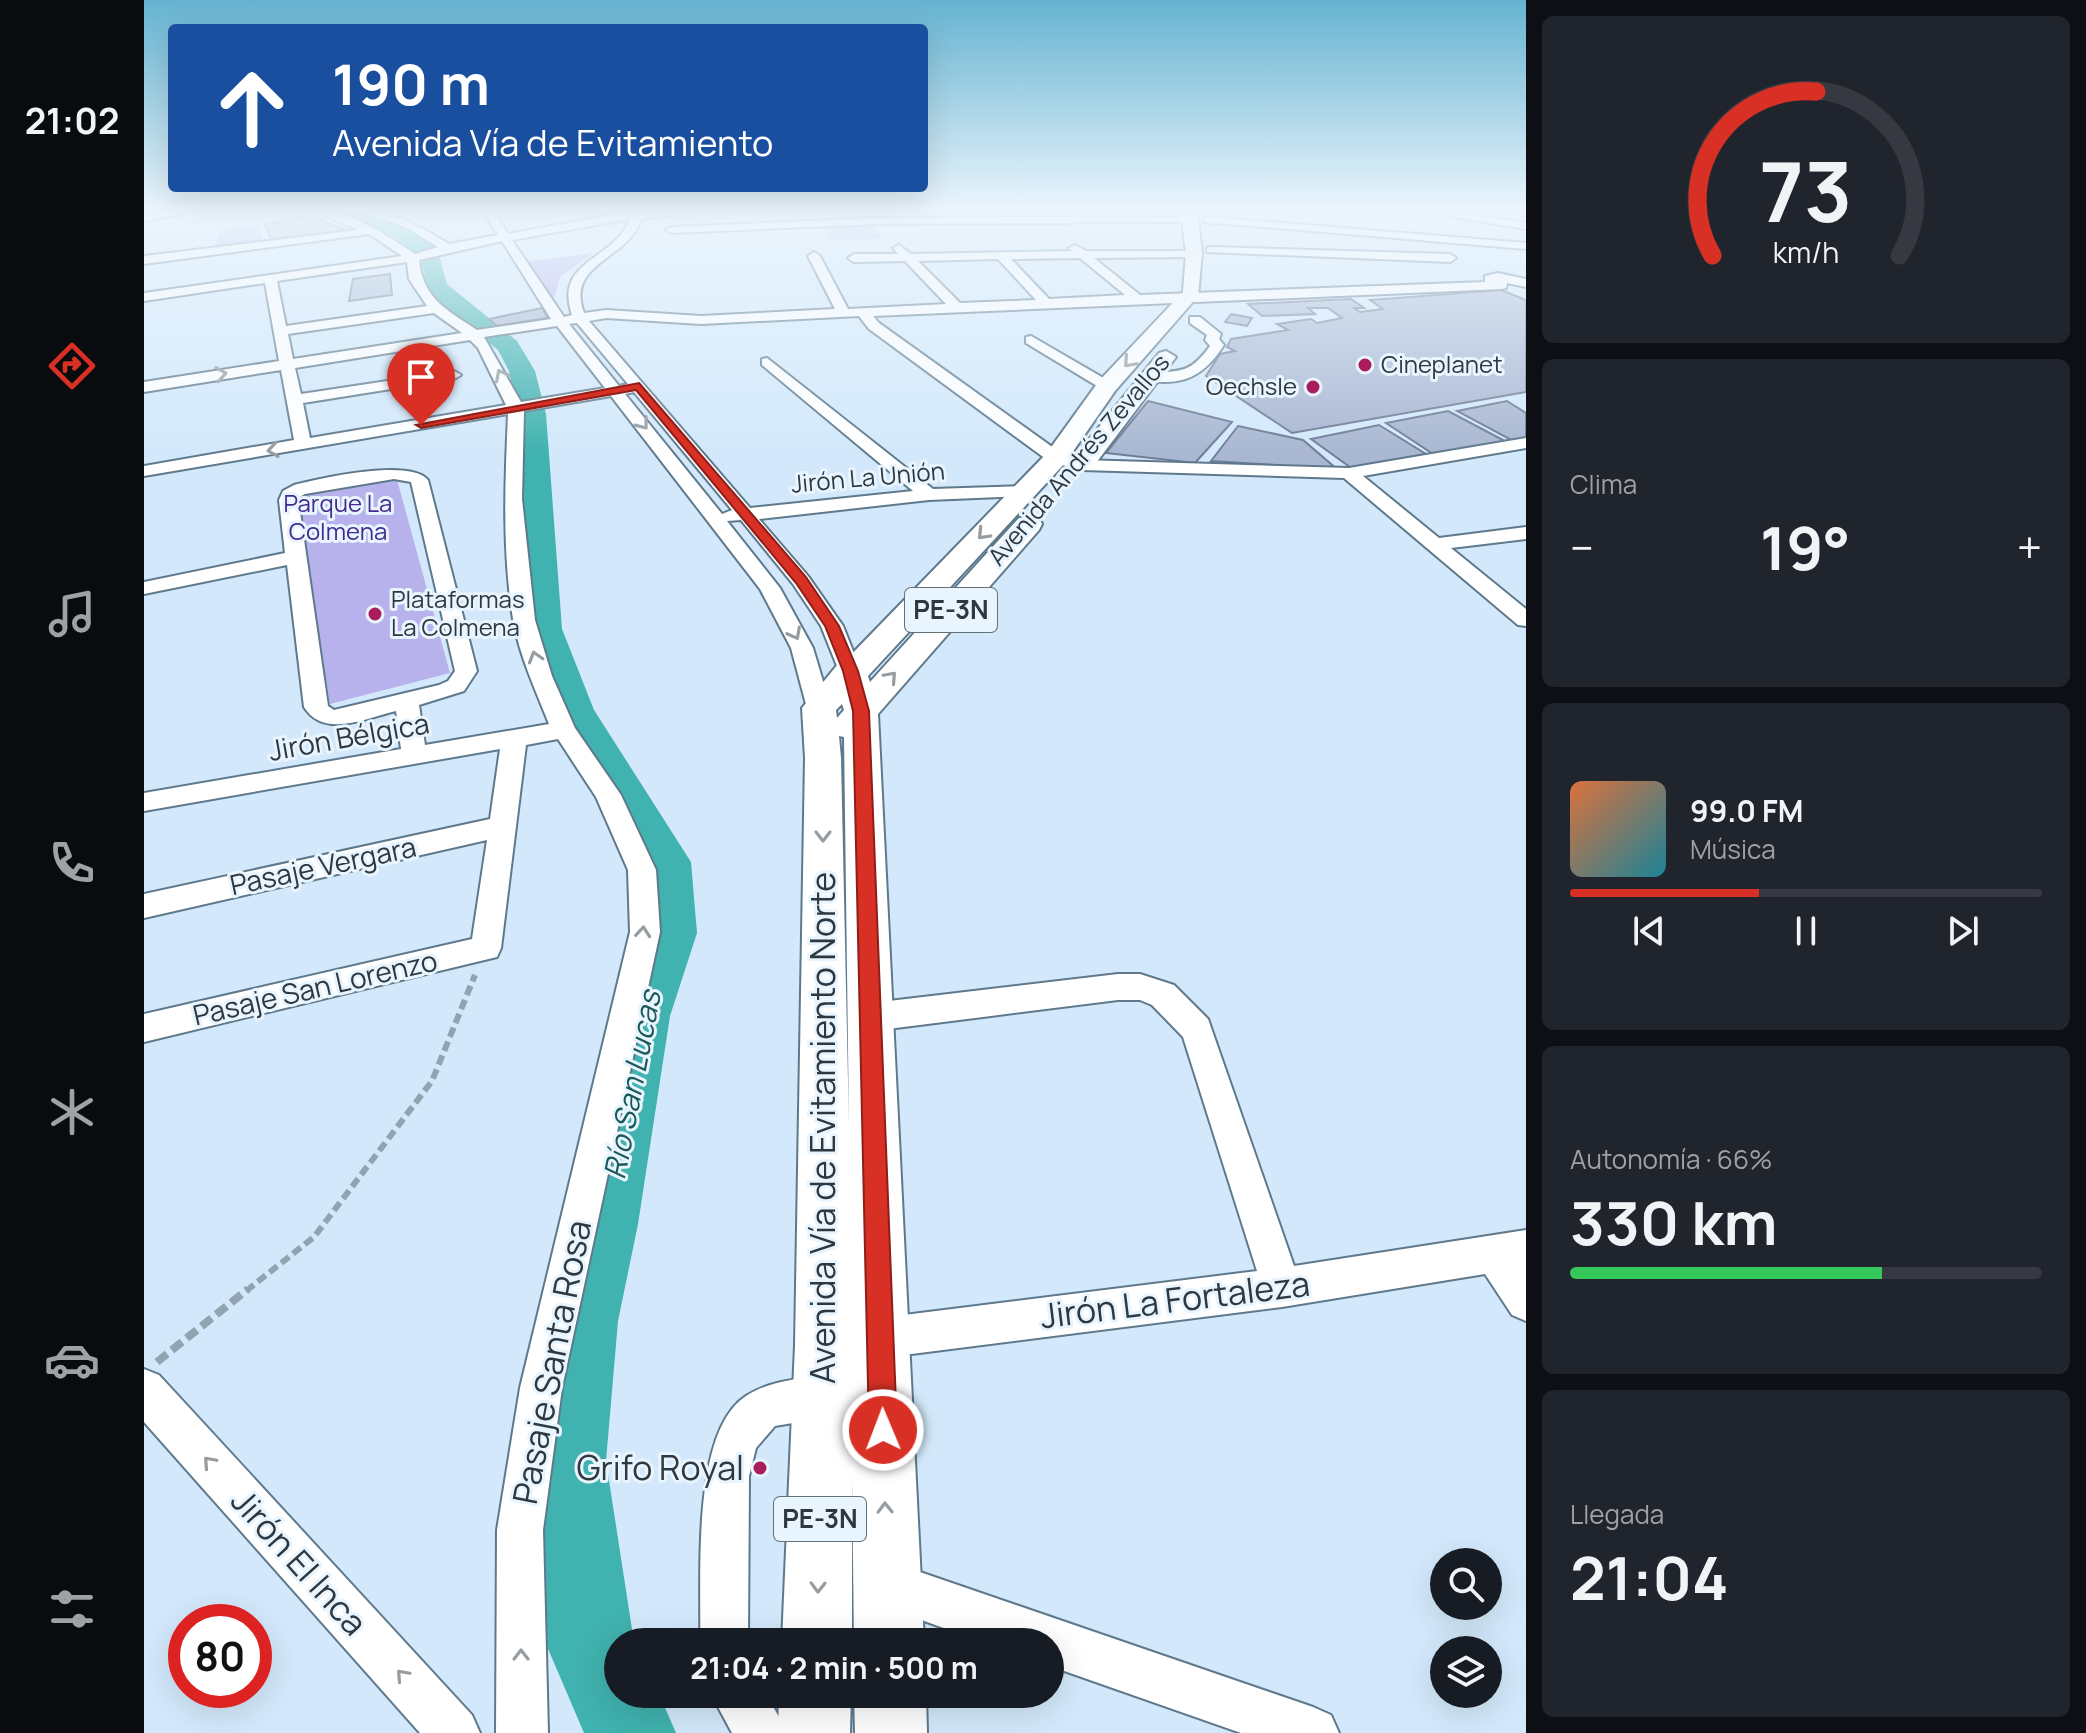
<!DOCTYPE html>
<html lang="es">
<head>
<meta charset="utf-8">
<style>
  :root { --surface:#171b24; --page:#20242c; --text:#f1f3f6; --muted:#9ea1a6; --line:#363941; --accent:#d93025 }
  body { margin:0; font-family:Manrope,sans-serif; background:var(--page); color:var(--text); height:100vh; display:flex; flex-direction:column; font-size:30px; white-space:nowrap }
  * { box-sizing:border-box; margin:0 }
  p { font-size:26px; color:var(--muted) }
  .icon { flex:none; width:44px; height:44px; fill:none; stroke:currentColor; stroke-width:2; stroke-linecap:round; stroke-linejoin:round }
  .map { position:relative; flex:1; overflow:hidden }
  .details { display:flex; flex-direction:column; gap:16px; padding:16px; background:#0d0f14; width:560px }
  .details>* { flex:none }
  .top-card { position:absolute; left:24px; top:24px; width:760px; height:168px; border-radius:8px; box-shadow:0 8px 32px #0002; background:#1a4fa0; color:#fff; overflow:hidden }
  .buttons { position:absolute; left:1286px; top:1548px; display:grid; gap:16px }
  .buttons a { display:grid; place-items:center; width:72px; height:72px; border-radius:50%; background:var(--surface); box-shadow:0 8px 32px #0002; font-size:40px }
  .speed { position:absolute; left:24px; top:1604px; display:flex; gap:16px; font-size:40px; font-weight:700; text-align:center }
  .speed>* { display:grid; place-content:center; width:104px; height:104px; border-radius:50%; background:var(--surface); box-shadow:0 8px 32px #0002; line-height:1 }
  .speed .limit { border:12px solid #d22; background:#fff; color:#111 }
  .pin { position:absolute; display:grid; place-items:center; width:68px; height:68px; color:#fff; margin:-82px -34px; border-radius:50% 50% 50% 0; rotate:-45deg; box-shadow:0 0 8px #0007 }
  .pin .icon { rotate:45deg }
  .me { position:absolute; width:88px; margin:-44px; rotate:359deg; stroke-linejoin:round; filter:drop-shadow(0 0 6px #0008) }
  .turn { display:flex; align-items:center; gap:28px; height:168px; padding:0 32px; font-size:36px }
  .turn .icon { width:104px; height:104px; stroke-width:2.5 }
  .turn b { display:block; font-size:56px; line-height:68px }
  .big { font-size:60px; font-weight:700; line-height:1.1 }
  .details .card { flex:1; display:flex; flex-direction:column; justify-content:center; gap:12px; min-width:0; padding:0 28px; border-radius:12px; background:var(--page) }
  .details .dial { align-items:center; gap:0 }
  .dial svg { height:208px; overflow:visible; fill:none; stroke:var(--line); stroke-width:7; stroke-linecap:round; text-anchor:middle }
  .dial text { fill:var(--text); stroke:none }
  .song { display:flex; align-items:center; gap:24px }
  .cover { width:96px; height:96px; border-radius:12px; background:linear-gradient(135deg,hsl(20 70% 55%),hsl(190 70% 35%)) }
  .played { height:8px; border-radius:4px; background:linear-gradient(90deg,var(--accent) 40%,var(--line) 40%) }
  .keys { display:flex; justify-content:space-around; direction:ltr }
  .heat { display:flex; justify-content:space-between; align-items:center; font-size:44px; direction:ltr }
  .charge { height:12px; border-radius:6px; background:linear-gradient(90deg,#34c759 66%,var(--line) 0) }
  .trip { position:absolute; left:460px; top:1628px; width:460px; height:80px; border-radius:40px; background:var(--surface); box-shadow:0 8px 32px #0002; font-weight:700; line-height:80px; text-align:center }
  main { display:flex; flex:1; min-height:0 }
  .tabs { display:flex; flex-direction:column; width:144px; justify-content:space-around; align-items:center; background:#090b0e; color:var(--muted) }
  .tabs .icon { width:56px; height:56px }
  .tabs .on { color:var(--accent) }
  .tabs b { font-size:36px; color:var(--text) }
  .map>svg:first-child { display:block }
  .green { fill:#b7b2eb }
  .lines { fill:none; stroke-linecap:round; stroke-linejoin:round }
  .river { fill:#40b2af; fill-rule:evenodd }
  .building { fill:#a9b7d2; stroke:#6f7c95; stroke-width:2 }
  .minor-casing { stroke:#5f798c; stroke-width:4 }
  .highway-casing { stroke:#5f798c; stroke-width:4 }
  .path-far1 { stroke:#92a3b1; stroke-width:6; stroke-dasharray:10 5; stroke-linecap:butt }
  .path { stroke:#92a3b1; stroke-width:8; stroke-dasharray:13 6; stroke-linecap:butt }
  .minor { fill:#fff; fill-rule:evenodd }
  .highway { fill:#fff; fill-rule:evenodd }
  .oneway { stroke:#969ca0 }
  .route { fill:#d93025; stroke:#8d1f18; stroke-width:2 }
  .poi-dot { fill:#aa1d5d; stroke:#e9f5fe; stroke-width:3 }
  .labels { text-anchor:middle; stroke-width:6; stroke-linejoin:round; paint-order:stroke }
  .far-poi-label { font-size:24px; fill:#2d3840; stroke:#e9f5fe; text-anchor:start }
  .far-street-label { font-size:24px; fill:#2d3840; stroke:#e9f5fe }
  .far-park-label { font-size:24px; fill:#442b8f; stroke:#e9f5fe }
  .shield { fill:#e9f5fe; stroke:#657179; stroke-width:2 }
  .shield-label { font-size:26px; font-weight:bold; fill:#2d3840 }
  .street-label { font-size:28px; fill:#2d3840; stroke:#e9f5fe }
  .water-label { font-size:30px; font-style:italic; fill:#1a5957; stroke:#e9f5fe }
  .near-street-label { font-size:34px; fill:#2d3840; stroke:#e9f5fe }
  .near-poi-label { font-size:34px; fill:#2d3840; stroke:#e9f5fe; text-anchor:end }
</style>
</head>
<body>
<main>
<nav class="tabs">
<b>21:02</b>
<svg class="icon on" aria-label="directions" viewBox="0 0 24 24"><path d="M12 3l9 9-9 9-9-9zM9 14v-3h6M13 9l2 2-2 2"/></svg>
<svg class="icon" aria-label="music" viewBox="0 0 24 24"><path d="M9 18V5l10-2v13"/><circle cx="6" cy="18" r="3"/><circle cx="16" cy="16" r="3"/></svg>
<svg class="icon" aria-label="phone" viewBox="0 0 24 24"><path d="M5 4h4l2 5-3 2q2 4 5 5l2-3 5 2v4C11 20 4 13 5 4z"/></svg>
<svg class="icon" aria-label="climate" viewBox="0 0 24 24"><path d="M12 3v18M4 7l16 10M4 17L20 7"/></svg>
<svg class="icon" aria-label="car" viewBox="0 0 24 24"><path d="M5 17H2v-5l4-1 3-4h7l3 4 3 1v5h-3M9 17h6M6 11h13"/><circle cx="7" cy="17" r="2"/><circle cx="17" cy="17" r="2"/></svg>
<svg class="icon" aria-label="filters" viewBox="0 0 24 24"><path d="M4 7h16M4 17h16"/><circle cx="9" cy="7" r="2"/><circle cx="15" cy="17" r="2"/></svg>
</nav>
<div class="map">
<svg width="1382" height="1733" viewBox="0 0 1382 1733">
  <rect width="100%" height="100%" fill="#d3e9fb"/>
  <!-- green -->
  <path class="green" d="M 726,223 L 739,239 L 685,240 L 679,224 Z
    M 116,225 L 118,242 L 72,248 L 75,230 Z
    M 449,253 L 416,277 L 410,299 L 383,262 Z
    M 252,476 L 306,673 L 186,704 L 152,495 Z"/>
  <g class="lines">
    <!-- river -->
    <path class="river" d="M 194,211 C 234,211 260,226 293,248 L 303,284 L 373,341 L 391,371 L 402,414 L 418,629 L 450,710 L 547,862 L 553,933 L 526,1016 L 494,1224 L 474,1321 L 462,1461 L 490,1642 L 474,1642 L 474,1694 L 515,1694 L 532,1733 L 440,1733 L 402,1644 L 384,1461 L 402,1321 L 428,1224 L 468,1016 L 499,933 L 497,863 L 408,711 L 380,629 L 374,414 L 365,371 L 354,350 L 297,305 L 284,291 L 276,255 L 249,236 Z"/>
  </g>
  <!-- building -->
  <path class="building" d="M 165,215 L 206,232 L 128,241 L 121,225 Z
    M 246,274 L 248,295 L 205,301 L 209,279 Z
    M 1357,290 L 1382,300 L 1382,392 L 1148,433 L 1062,376 L 1076,354 L 1091,351 L 1083,347 L 1087,339 L 1144,330 L 1133,324 L 1167,319 L 1173,323 L 1198,318 L 1184,308 L 1164,308 L 1171,314 L 1118,316 L 1104,304 L 1207,299 L 1220,308 L 1210,308 L 1216,312 L 1239,309 L 1226,300 Z
    M 398,308 L 404,318 L 353,326 L 345,319 Z
    M 1087,314 L 1108,318 L 1103,326 L 1081,322 Z
    M 1004,401 L 1088,422 L 1051,463 L 962,453 Z
    M 1363,401 L 1382,413 L 1382,439 L 1371,442 L 1313,411 Z
    M 1304,411 L 1361,441 L 1289,454 L 1242,423 Z
    M 1235,425 L 1282,454 L 1210,470 L 1167,439 Z
    M 1094,426 L 1159,440 L 1193,469 L 1067,461 Z"/>
  <g class="lines">
    <defs>
      <path id="minor" d="M 23,211 L 53,211 L 0,221 L 0,215 Z
        M 171,211 C 208,211 241,234 271,254 L 294,247 L 265,229 L 219,211 C 251,211 278,228 305,244 L 354,235 L 339,211 L 350,211 L 364,234 L 488,211 L 560,211 L 497,219 C 485,260 421,262 440,313 L 462,310 L 557,316 L 691,309 L 664,256 L 670,252 L 676,256 L 704,309 L 802,304 L 761,261 L 710,262 L 704,258 L 710,254 L 754,254 L 749,248 L 755,245 L 767,254 L 928,251 L 925,248 L 931,245 L 942,251 L 1054,251 L 1054,255 L 1050,257 L 950,258 L 996,295 L 1341,282 L 1341,276 L 1354,273 L 1382,279 L 1382,287 L 1363,283 L 1362,288 L 1358,289 L 729,316 L 735,323 L 918,454 L 938,460 L 1205,468 L 1382,438 L 1382,448 L 1219,476 L 1295,538 L 1382,527 L 1382,539 L 1307,548 L 1382,609 L 1382,626 L 1374,625 L 1200,478 L 938,470 L 906,462 L 725,329 L 715,316 L 557,324 L 462,318 L 445,321 L 606,508 L 769,491 L 618,365 L 618,359 L 623,358 L 789,489 L 880,486 L 889,491 L 880,496 L 785,500 L 615,519 L 664,576 L 699,626 L 717,671 L 714,676 L 698,676 L 695,671 L 677,626 L 649,584 L 597,520 L 583,521 L 636,588 L 669,648 L 687,708 L 683,713 L 667,713 L 663,708 L 647,648 L 616,589 L 467,396 L 380,411 L 378,499 L 391,620 L 408,676 L 431,728 L 477,795 L 512,870 L 516,932 L 418,1388 L 399,1530 L 404,1733 L 352,1733 L 353,1530 L 376,1388 L 486,932 L 484,870 L 452,797 L 414,739 L 382,745 L 357,948 L 353,957 L 0,1042 L 0,1014 L 328,939 L 343,840 L 0,918 L 0,894 L 346,819 L 356,749 L 0,811 L 0,793 L 257,749 L 252,711 C 222,718 180,739 160,707 L 143,565 L 0,594 L 0,582 L 141,553 L 135,500 L 139,491 L 150,485 C 177,478 266,458 284,480 L 333,671 L 320,691 L 275,705 L 281,745 L 405,724 C 392,691 375,655 369,619 C 358,551 361,482 364,414 L 0,476 L 0,466 L 150,440 L 137,370 L 0,392 L 0,382 L 135,361 L 121,283 L 0,301 L 0,293 L 258,256 L 225,234 L 0,264 L 0,256 L 214,230 ZM 486,219 C 471,261 409,259 428,315 L 420,317 L 368,240 ZM 358,241 L 407,319 L 333,330 C 303,310 279,299 275,260 ZM 936,258 L 981,295 L 905,299 L 867,259 ZM 854,259 L 892,300 L 816,303 L 774,261 ZM 263,262 L 265,279 L 283,306 L 142,326 L 133,281 ZM 290,313 L 318,333 L 149,359 L 144,334 ZM 433,323 L 484,384 L 475,386 L 425,324 ZM 413,326 L 461,388 L 377,402 L 340,337 ZM 326,340 L 334,348 L 362,405 L 166,438 L 159,403 L 310,379 L 317,375 L 310,371 L 157,394 L 151,368 ZM 490,392 L 588,510 L 578,514 L 481,394 ZM 250,479 L 267,482 L 311,671 L 304,681 L 295,685 L 190,710 L 184,706 L 154,498 L 161,494 Z
        M 1273,211 L 1303,211 L 1382,223 L 1382,229 Z
        M 1049,217 L 1050,219 L 1045,222 L 732,224 L 528,233 L 522,230 L 528,227 L 732,218 Z
        M 1064,217 L 1382,243 L 1382,249 L 1060,222 L 1060,218 Z
        M 1067,247 L 1306,254 L 1312,258 L 1306,262 L 1063,252 L 1063,248 Z
        M 1046,317 L 1056,317 L 1077,334 L 1075,339 L 1080,345 C 1060,376 1039,387 1001,380 L 1001,374 L 1006,373 C 1037,371 1047,373 1066,346 L 1061,340 L 1063,335 L 1046,323 Z
        M 887,336 L 968,383 L 971,386 L 968,389 L 958,389 L 882,343 L 882,337 Z
        M 974,974 L 996,974 L 1030,985 L 1064,1019 L 1150,1266 L 1382,1230 L 1382,1321 L 1368,1315 L 1341,1274 L 1138,1307 L 728,1359 L 714,1353 L 708,1339 L 714,1325 L 728,1319 L 1113,1271 L 1039,1037 L 1008,1005 L 996,1000 L 974,1000 L 728,1031 L 717,1027 L 712,1017 L 717,1007 L 728,1003 Z
        M 0,1369 L 15,1375 L 328,1715 L 336,1733 L 276,1733 L 0,1422 Z
        M 679,1376 L 694,1382 L 700,1397 L 694,1412 L 679,1418 L 631,1426 L 612,1448 L 605,1476 L 604,1642 L 556,1642 C 558,1581 546,1432 602,1396 C 625,1381 653,1379 679,1376 Z
        M 744,1561 L 1169,1707 L 1187,1715 L 1195,1733 L 1097,1733 L 906,1666 L 906,1642 L 839,1642 L 727,1602 L 720,1585 L 727,1568 Z
        M 567,1694 L 622,1694 L 644,1733 L 588,1733 Z"/>
      <path id="highway" d="M 1037,211 L 1053,211 L 1058,253 L 1054,296 L 971,391 L 921,463 L 724,676 L 726,682 L 875,518 L 895,518 L 898,524 L 895,530 L 734,714 L 780,1642 L 710,1642 L 708,1479 L 708,1642 L 638,1642 L 651,1345 L 661,758 L 658,708 L 694,664 L 700,662 L 903,453 L 955,381 L 1039,292 L 1042,253 ZM 698,704 L 700,710 L 693,718 L 692,710 ZM 695,736 L 700,737 L 705,1126 L 697,758 Z
        M 1022,351 L 1032,357 L 952,463 L 934,463 L 931,458 L 934,453 L 1015,353 Z
        M 635,1694 L 707,1694 L 706,1733 L 634,1733 Z
        M 710,1694 L 782,1694 L 783,1733 L 711,1733 Z"/>
    </defs>
    <!-- minor casing -->
    <use href="#minor" class="minor-casing"/>
    <!-- highway casing -->
    <use href="#highway" class="highway-casing"/>
    <!-- path-far1 -->
    <path class="path-far1" d="M 102,1291 L 170,1237 L 288,1081 L 331,975"/>
    <!-- path -->
    <path class="path" d="M 13,1362 L 104,1289"/>
    <!-- minor -->
    <use href="#minor" class="minor"/>
    <!-- highway -->
    <use href="#highway" class="highway"/>
  </g>
  <!-- one-way arrows -->
  <defs><path id="oneway-chevron" d="M-2-3.5L2.5 0L-2 3.5" fill="none" stroke-width="1.6" stroke-linecap="round" stroke-linejoin="round" transform="scale(2)"/></defs>
  <g class="oneway">
    <use href="#oneway-chevron" transform="translate(985 362) rotate(132)"/>
    <use href="#oneway-chevron" transform="translate(77 374) rotate(-9)"/>
    <use href="#oneway-chevron" transform="translate(357 375) rotate(-117)"/>
    <use href="#oneway-chevron" transform="translate(499 424) rotate(52)"/>
    <use href="#oneway-chevron" transform="translate(129 450) rotate(171)"/>
    <use href="#oneway-chevron" transform="translate(839 534) rotate(134)"/>
    <use href="#oneway-chevron" transform="translate(651 634) rotate(62)"/>
    <use href="#oneway-chevron" transform="translate(391 657) rotate(-107)"/>
    <use href="#oneway-chevron" transform="translate(747 677) rotate(-48)"/>
    <use href="#oneway-chevron" transform="translate(679 836) rotate(90)"/>
    <use href="#oneway-chevron" transform="translate(499 932) rotate(-85)"/>
    <use href="#oneway-chevron" transform="translate(65 1462) rotate(-132)"/>
    <use href="#oneway-chevron" transform="translate(741 1508) rotate(-91)"/>
    <use href="#oneway-chevron" transform="translate(674 1587) rotate(91)"/>
    <use href="#oneway-chevron" transform="translate(377 1655) rotate(-90)"/>
    <use href="#oneway-chevron" transform="translate(258 1675) rotate(-132)"/>
  </g>
  <!-- sky -->
  <linearGradient id="sky" x2="0" y2="1"><stop stop-color="#65b3d1"/><stop offset="0.46" stop-color="#ebf5fd"/><stop offset="1" stop-color="#ebf5fd" stop-opacity="0"/></linearGradient>
  <rect width="1382" height="454" fill="url(#sky)"/>
  <!-- route -->
  <path class="route" d="M 495,383 L 662,577 L 695,626 L 714,671 L 725,711 L 753,1430 L 749,1440 L 739,1444 L 730,1440 L 725,1430 L 709,711 L 699,671 L 681,626 L 652,583 L 492,390 L 277,428 L 272,425 Z"/>
  <!-- markers -->
  <g class="poi-dot">
    <circle cx="1221" cy="365" r="8"/>
    <circle cx="1169" cy="387" r="8"/>
    <circle cx="231" cy="614" r="8"/>
    <circle cx="616" cy="1468" r="8"/>
  </g>
  <g class="labels">
    <!-- far-poi labels -->
    <g class="far-poi-label">
      <text x="1237" y="373">Cineplanet</text>
      <text x="1153" y="395" text-anchor="end">Oechsle</text>
      <text x="247" y="608">Plataformas<tspan x="247" dy="28">La Colmena</tspan></text>
    </g>
    <!-- far-street labels -->
    <g class="far-street-label">
      <text transform="translate(935 460) rotate(-50)" y="8">Avenida Andrés Zevallos</text>
      <text transform="translate(724 478) rotate(-5)" y="8">Jirón La Unión</text>
    </g>
    <!-- far-park labels -->
    <g class="far-park-label">
      <text x="194" y="512">Parque La<tspan x="194" dy="28">Colmena</tspan></text>
    </g>
    <!-- shield labels -->
    <g class="shield">
      <rect x="761" y="588" width="92" height="44" rx="6"/>
      <rect x="630" y="1497" width="92" height="44" rx="6"/>
    </g>
    <g class="shield-label">
      <text x="807" y="619">PE-3N</text>
      <text x="676" y="1528">PE-3N</text>
    </g>
    <!-- street labels -->
    <g class="street-label">
      <text transform="translate(205 737) rotate(-10)" y="10">Jirón Bélgica</text>
      <text transform="translate(179 866) rotate(-12)" y="10">Pasaje Vergara</text>
      <text transform="translate(171 988) rotate(-13)" y="10">Pasaje San Lorenzo</text>
    </g>
    <!-- water labels -->
    <g class="water-label">
      <text transform="translate(489 1085) rotate(-79)" y="10">Río San Lucas</text>
    </g>
    <!-- near-street labels -->
    <g class="near-street-label">
      <text transform="translate(679 1128) rotate(-90)" y="12">Avenida Vía de Evitamiento Norte</text>
      <text transform="translate(1031 1300) rotate(-7)" y="12">Jirón La Fortaleza</text>
      <text transform="translate(408 1362) rotate(-79)" y="12">Pasaje Santa Rosa</text>
      <text transform="translate(155 1562) rotate(48)" y="12">Jirón El Inca</text>
    </g>
    <!-- near-poi labels -->
    <g class="near-poi-label">
      <text x="600" y="1480">Grifo Royal</text>
    </g>
  </g>
</svg>
<div class="buttons">
<a><svg class="icon" aria-label="search" viewBox="0 0 24 24"><circle cx="10" cy="10" r="6"/><path d="M15 15l6 6"/></svg></a>
<a><svg class="icon" aria-label="layers" viewBox="0 0 24 24"><path d="M12 4l9 5-9 5-9-5zM3 14l9 5 9-5"/></svg></a>
</div>
<div class="speed"><div class="limit">80</div></div>
<div class="pin" style="left:277px;top:425px;background:#d93025"><svg class="icon" aria-label="arrive" viewBox="0 0 24 24"><path d="M6 21V4h12l-3 4 3 4H6"/></svg></div>
<svg class="me" style="left:739px;top:1430px" viewBox="-20 -20 40 40"><circle r="17" fill="#d93025" stroke="#fff" stroke-width="3"/><path d="M0-11L8 9 0 5-8 9z" fill="#fff"/></svg>
<div class="trip">21:04 · 2 min · 500 m</div>
<div class="top-card">
<div class="turn"><svg class="icon" aria-label="ahead" viewBox="0 0 24 24"><path d="M12 20V5M6 11l6-6 6 6"/></svg><div><b>190 m</b>Avenida Vía de Evitamiento</div></div>
</div>
</div>
<section class="details">
<div class="card dial"><svg viewBox="0 0 100 80">
<path d="M14 69A42 42 0 1 1 86 69"/>
<path d="M14 69A42 42 0 0 1 54 6" stroke="#d93025"/>
<text x="50" y="56" font-size="32" font-weight="700">73</text>
<text x="50" y="72" font-size="11">km/h</text>
</svg></div>
<div class="card"><p>Clima</p>
<div class="heat"><a>−</a><b class="big">19°</b><a>+</a></div>
</div>
<div class="card">
<div class="song"><i class="cover"></i><div><b>99.0 FM</b><p>Música</p></div></div>
<div class="played"></div>
<div class="keys"><svg class="icon" aria-label="previous" viewBox="0 0 24 24"><path d="M18 5L8 12l10 7zM5 5v14"/></svg><svg class="icon" aria-label="pause" viewBox="0 0 24 24"><path d="M8 5v14M16 5v14"/></svg><svg class="icon" aria-label="next" viewBox="0 0 24 24"><path d="M6 5l10 7-10 7zM19 5v14"/></svg></div>
</div>
<div class="card"><p>Autonomía · 66%</p><b class="big">330 km</b><div class="charge"></div></div>
<div class="card"><p>Llegada</p><b class="big">21:04</b></div>
</section>
</main>
</body>
</html>
